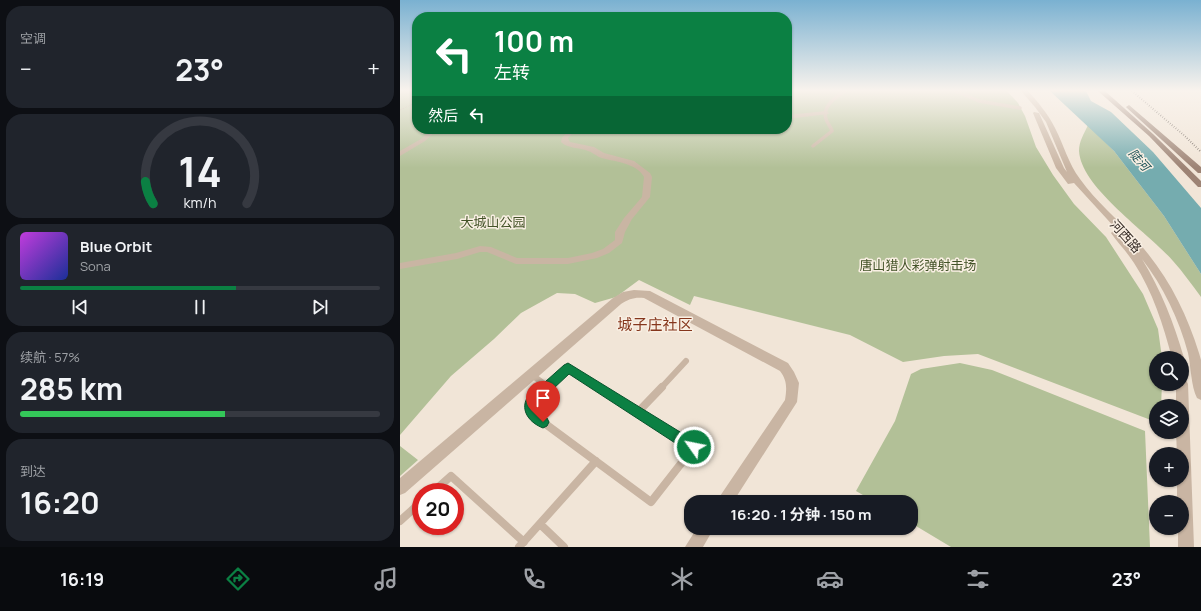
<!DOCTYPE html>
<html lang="zh">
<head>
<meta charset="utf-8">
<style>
  :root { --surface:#171b24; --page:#20242c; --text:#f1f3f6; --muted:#9ea1a6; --line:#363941; --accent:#0b8043 }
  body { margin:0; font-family:Manrope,"Noto Sans SC",sans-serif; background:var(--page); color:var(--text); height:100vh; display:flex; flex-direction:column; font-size:15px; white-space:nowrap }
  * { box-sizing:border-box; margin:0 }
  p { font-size:13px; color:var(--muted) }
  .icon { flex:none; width:22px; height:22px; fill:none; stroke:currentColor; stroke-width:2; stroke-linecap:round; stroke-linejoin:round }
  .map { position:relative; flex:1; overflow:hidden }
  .sheet { display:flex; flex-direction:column; gap:6px; padding:6px; background:#0d0f14; width:400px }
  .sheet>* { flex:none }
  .top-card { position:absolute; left:12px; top:12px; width:380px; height:122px; border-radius:16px; box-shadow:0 1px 3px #0004; background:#0b8043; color:#fff; overflow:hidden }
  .buttons { position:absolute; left:749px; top:351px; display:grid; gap:8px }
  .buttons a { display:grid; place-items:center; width:40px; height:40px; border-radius:50%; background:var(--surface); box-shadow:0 1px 3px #0004; font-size:20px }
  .speed { position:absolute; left:12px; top:483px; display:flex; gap:8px; font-size:20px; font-weight:700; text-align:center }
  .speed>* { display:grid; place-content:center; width:52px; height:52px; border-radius:50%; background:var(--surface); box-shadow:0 1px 3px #0004; line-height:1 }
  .speed .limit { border:6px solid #d22; background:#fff; color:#111 }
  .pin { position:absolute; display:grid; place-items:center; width:34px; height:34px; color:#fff; margin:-41px -17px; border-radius:50% 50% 50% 0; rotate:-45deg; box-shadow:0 0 4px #0007 }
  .pin .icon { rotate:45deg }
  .me { position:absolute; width:44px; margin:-22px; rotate:303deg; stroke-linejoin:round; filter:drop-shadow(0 0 3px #0008) }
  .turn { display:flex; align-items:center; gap:14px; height:84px; padding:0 16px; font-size:18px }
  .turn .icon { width:52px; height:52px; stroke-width:2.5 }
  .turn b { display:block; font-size:28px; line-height:34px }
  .then { display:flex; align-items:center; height:38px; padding:0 16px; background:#0003; gap:8px; font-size:15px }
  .big { font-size:30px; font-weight:700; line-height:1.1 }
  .sheet .widget { flex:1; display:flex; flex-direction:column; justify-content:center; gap:6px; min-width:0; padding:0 14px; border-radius:16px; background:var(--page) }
  .sheet .dial { align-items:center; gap:0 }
  .dial svg { height:104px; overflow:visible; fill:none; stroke:var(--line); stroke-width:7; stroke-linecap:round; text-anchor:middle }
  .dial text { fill:var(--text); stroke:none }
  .song { display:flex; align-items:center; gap:12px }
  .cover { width:48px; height:48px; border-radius:6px; background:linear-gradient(135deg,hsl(290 70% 55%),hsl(230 70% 35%)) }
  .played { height:4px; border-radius:2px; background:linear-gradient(90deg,var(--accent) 60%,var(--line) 60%) }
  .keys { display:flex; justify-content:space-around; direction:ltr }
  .heat { display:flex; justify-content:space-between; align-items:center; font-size:22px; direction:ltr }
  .charge { height:6px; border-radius:3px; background:linear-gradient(90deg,#34c759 57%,var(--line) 0) }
  .trip { position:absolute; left:284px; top:495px; width:234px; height:40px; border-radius:16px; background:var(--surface); box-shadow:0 1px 3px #0004; font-weight:700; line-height:40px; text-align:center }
  .dock { display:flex; height:64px; justify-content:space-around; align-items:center; background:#090b0e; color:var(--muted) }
  .dock .icon { width:28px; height:28px }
  .dock .on { color:var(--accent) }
  .dock b { font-size:18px; color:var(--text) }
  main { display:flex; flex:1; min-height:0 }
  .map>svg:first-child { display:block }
  .green { fill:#b2c097 }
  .water { fill:#75acaf }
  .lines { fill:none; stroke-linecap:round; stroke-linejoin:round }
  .path { stroke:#b59f8d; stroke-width:1; stroke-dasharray:1.5 1.5; stroke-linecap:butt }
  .service-far2 { stroke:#c9b5a3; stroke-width:3.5 }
  .service-far1 { stroke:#c9b5a3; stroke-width:6 }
  .service { stroke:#c9b5a3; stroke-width:8 }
  .minor { fill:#c9b5a3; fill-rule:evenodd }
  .tertiary { fill:#c9b5a3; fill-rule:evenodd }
  .secondary { fill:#9d8374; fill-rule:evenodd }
  .rail { stroke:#342a25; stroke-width:2; stroke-dasharray:0.5 2; stroke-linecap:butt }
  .route { fill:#0b8043; stroke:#07532c }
  .labels { text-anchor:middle; stroke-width:3; stroke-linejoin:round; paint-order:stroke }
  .far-water-label { font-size:12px; font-style:italic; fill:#1a5156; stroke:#f9efe3 }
  .park-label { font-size:13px; fill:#435328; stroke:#f9efe3 }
  .street-label { font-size:13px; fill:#342a25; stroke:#f9efe3 }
  .quarter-label { font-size:15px; fill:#85361c; stroke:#f9efe3 }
</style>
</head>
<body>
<main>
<section class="sheet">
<div class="widget"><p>空调</p>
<div class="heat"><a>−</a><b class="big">23°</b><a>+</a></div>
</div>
<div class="widget dial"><svg viewBox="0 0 100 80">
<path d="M14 69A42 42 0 1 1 86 69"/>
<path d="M14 69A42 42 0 0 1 8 52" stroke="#0b8043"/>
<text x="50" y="56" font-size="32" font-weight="700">14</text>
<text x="50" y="72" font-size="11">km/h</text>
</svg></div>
<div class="widget">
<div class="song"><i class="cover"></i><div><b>Blue Orbit</b><p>Sona</p></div></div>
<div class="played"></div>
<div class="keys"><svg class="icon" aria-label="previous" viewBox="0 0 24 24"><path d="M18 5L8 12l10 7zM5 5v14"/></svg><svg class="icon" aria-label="pause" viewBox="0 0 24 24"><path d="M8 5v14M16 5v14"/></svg><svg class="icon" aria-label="next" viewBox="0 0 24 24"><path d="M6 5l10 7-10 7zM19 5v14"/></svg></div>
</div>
<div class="widget"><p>续航 · 57%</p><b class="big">285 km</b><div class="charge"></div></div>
<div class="widget"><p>到达</p><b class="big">16:20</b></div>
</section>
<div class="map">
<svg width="801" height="547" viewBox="0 0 801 547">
  <rect width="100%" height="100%" fill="#f1e5d7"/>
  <!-- green -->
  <path class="green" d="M 0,91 L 17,91 L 17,129 L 387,129 L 387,91 L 607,91 L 618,103 L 625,116 L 636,147 L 653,175 L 674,204 L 706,237 L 743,294 L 758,329 L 762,358 L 756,358 L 756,384 L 762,384 L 761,406 L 756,406 L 756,422 L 578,354 L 544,356 L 503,362 L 450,335 L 294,296 L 290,305 L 239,280 L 216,297 L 195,303 L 175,294 L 157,293 L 121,313 L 94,339 L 51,376 L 0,435 Z
    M 688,125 L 714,151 L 764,216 L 801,274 L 801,297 C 792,285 783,272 773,261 C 749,233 681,188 679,151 C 679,141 684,134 688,125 Z
    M 560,363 L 592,370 L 745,431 L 750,547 L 551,547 L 511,523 L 511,502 L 475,502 L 456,491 L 495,421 L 511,374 L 521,369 Z
    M 0,446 L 18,460 L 0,476 Z"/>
  <!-- water -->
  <path class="water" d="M 650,91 L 686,91 L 691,101 L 711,112 L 753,152 L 801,208 L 801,274 L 764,216 L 714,151 Z"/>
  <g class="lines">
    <!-- path -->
    <path class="path" d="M 0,110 L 17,102"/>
    <!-- service-far2 -->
    <path class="service-far2" d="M 556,91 L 579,101 L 620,108
      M 413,146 L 432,131 C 431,127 427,123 426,119 C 422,106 436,97 445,91"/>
    <!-- service-far1 -->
    <path class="service-far1" d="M 132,375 L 147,386
      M 147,388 L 168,368 L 199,388
      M 261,388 L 286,361"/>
    <!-- service -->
    <path class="service" d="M 148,387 L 131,402 L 132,414 L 251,502 L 294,447 L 198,387
      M 238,412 L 262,387
      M 33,492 L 51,476 L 124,542
      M 0,521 L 21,502
      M 140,524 L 164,547
      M 119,547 L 196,461"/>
    <!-- minor -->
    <path class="minor" d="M 426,111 L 429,113 L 428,114 L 387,119 L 387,115 Z
      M 31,129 L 38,129 L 25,141 L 0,156 L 0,151 L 21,139 Z
      M 170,129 L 177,129 L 168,138 L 170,142 L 194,147 L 204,153 L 234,161 L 250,173 L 252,177 L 250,197 L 232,219 L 225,232 L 222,243 L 209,253 L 197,258 L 168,264 L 116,264 L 87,252 L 80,252 L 57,259 L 0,269 L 0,263 L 56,253 L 80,246 L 91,247 L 117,258 L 168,258 L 192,253 L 203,249 L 215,240 L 215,232 L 224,218 L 242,197 L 244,177 C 236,162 213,162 199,157 C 195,155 192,152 188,151 C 179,147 168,149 161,142 L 162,138 Z
      M 234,290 L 250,291 L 388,363 L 394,372 L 399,383 L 397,402 L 333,502 L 316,502 L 385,400 C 387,388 387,380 380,371 L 244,298 C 234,297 229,299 221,304 L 5,493 L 0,495 L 0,478 L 213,298 L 223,292 Z
      M 297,528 L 314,528 L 303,547 L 285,547 Z"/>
    <!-- tertiary -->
    <path class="tertiary" d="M 621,91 L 628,91 C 638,102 648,114 655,128 C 664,145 668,163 680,179 C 696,202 718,219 736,240 C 766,272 786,311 799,353 L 801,360 L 801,400 L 797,398 C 791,386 791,367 788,353 C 779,319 763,286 742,259 C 761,290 774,323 784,358 L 782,362 L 782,358 L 772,358 C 763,325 753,292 734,263 C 727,252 718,243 711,233 L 713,231 L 717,230 L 674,183 L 668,184 L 656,168 L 633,113 L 634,112 L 639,113 L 664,168 L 667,172 L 646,122 L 635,107 Z
      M 782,378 L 786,380 L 788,384 L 794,547 L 778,547 L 778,528 L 782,528 L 782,502 L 777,502 L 777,480 L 782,480 L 782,454 L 777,454 L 776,432 L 782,432 L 782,406 L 776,406 L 776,384 L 782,384 Z"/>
    <!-- secondary -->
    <path class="secondary" d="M 698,91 L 705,91 L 753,134 L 801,181 L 801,187 L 798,187 L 749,136 Z
      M 729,105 L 801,167 L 801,173 L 798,173 L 727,108 L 726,107 Z"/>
    <!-- rail -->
    <path class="rail" d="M 732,91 L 786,137 L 801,152"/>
  </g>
  <!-- sky -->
  <linearGradient id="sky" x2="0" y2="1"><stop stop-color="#7ab1d1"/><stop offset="0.54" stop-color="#f9f3ed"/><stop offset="1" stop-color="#f9f3ed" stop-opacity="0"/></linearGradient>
  <rect width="801" height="168" fill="url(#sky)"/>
  <!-- route -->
  <path class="route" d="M 168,363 L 298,443 L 300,447 L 298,452 L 294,454 L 289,452 L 169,374 L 137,404 L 138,411 L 147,418 L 149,422 L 147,426 L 143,428 C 130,423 120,411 127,398 L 164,365 Z"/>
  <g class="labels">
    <!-- far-water labels -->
    <g class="far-water-label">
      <text transform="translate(739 160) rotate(48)" y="4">陡河</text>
    </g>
    <!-- park labels -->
    <g class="park-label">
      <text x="93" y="227">大城山公园</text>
      <text x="518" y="270">唐山猎人彩弹射击场</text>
    </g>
    <!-- street labels -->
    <g class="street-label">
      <text transform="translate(726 236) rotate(48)" y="5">河西路</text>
    </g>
    <!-- quarter labels -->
    <g class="quarter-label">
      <text x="255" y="330">城子庄社区</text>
    </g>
  </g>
</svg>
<div class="buttons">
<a><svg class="icon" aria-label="search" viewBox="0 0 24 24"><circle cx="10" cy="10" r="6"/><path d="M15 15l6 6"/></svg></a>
<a><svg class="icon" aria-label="layers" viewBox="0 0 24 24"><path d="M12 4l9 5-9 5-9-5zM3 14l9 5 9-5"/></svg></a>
<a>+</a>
<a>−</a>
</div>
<div class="speed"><div class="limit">20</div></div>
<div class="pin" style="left:143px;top:422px;background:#d93025"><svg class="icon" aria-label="arrive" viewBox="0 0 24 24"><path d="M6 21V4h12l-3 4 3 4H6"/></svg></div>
<svg class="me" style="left:294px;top:447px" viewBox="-20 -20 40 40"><circle r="17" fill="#0b8043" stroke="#fff" stroke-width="3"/><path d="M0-11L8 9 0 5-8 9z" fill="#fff"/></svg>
<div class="trip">16:20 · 1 分钟 · 150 m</div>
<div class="top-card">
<div class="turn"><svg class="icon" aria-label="left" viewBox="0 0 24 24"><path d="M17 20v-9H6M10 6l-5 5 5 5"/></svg><div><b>100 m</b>左转</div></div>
<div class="then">然后<svg class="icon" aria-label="left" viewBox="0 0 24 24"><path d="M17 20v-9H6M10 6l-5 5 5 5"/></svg></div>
</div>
</div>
</main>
<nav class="dock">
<b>16:19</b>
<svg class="icon on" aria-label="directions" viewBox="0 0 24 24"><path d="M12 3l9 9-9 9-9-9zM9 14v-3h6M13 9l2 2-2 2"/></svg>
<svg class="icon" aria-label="music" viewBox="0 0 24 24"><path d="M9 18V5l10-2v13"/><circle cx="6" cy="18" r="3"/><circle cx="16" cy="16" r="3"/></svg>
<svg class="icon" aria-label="phone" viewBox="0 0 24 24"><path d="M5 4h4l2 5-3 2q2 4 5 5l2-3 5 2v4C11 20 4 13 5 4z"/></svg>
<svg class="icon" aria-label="climate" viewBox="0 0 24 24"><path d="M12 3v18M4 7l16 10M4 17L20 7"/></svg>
<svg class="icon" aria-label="car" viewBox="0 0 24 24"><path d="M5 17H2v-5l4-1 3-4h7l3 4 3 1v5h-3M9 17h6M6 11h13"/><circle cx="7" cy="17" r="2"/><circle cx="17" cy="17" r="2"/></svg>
<svg class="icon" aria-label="filters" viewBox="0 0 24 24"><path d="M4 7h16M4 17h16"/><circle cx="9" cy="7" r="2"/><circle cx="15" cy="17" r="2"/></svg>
<b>23°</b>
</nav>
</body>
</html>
